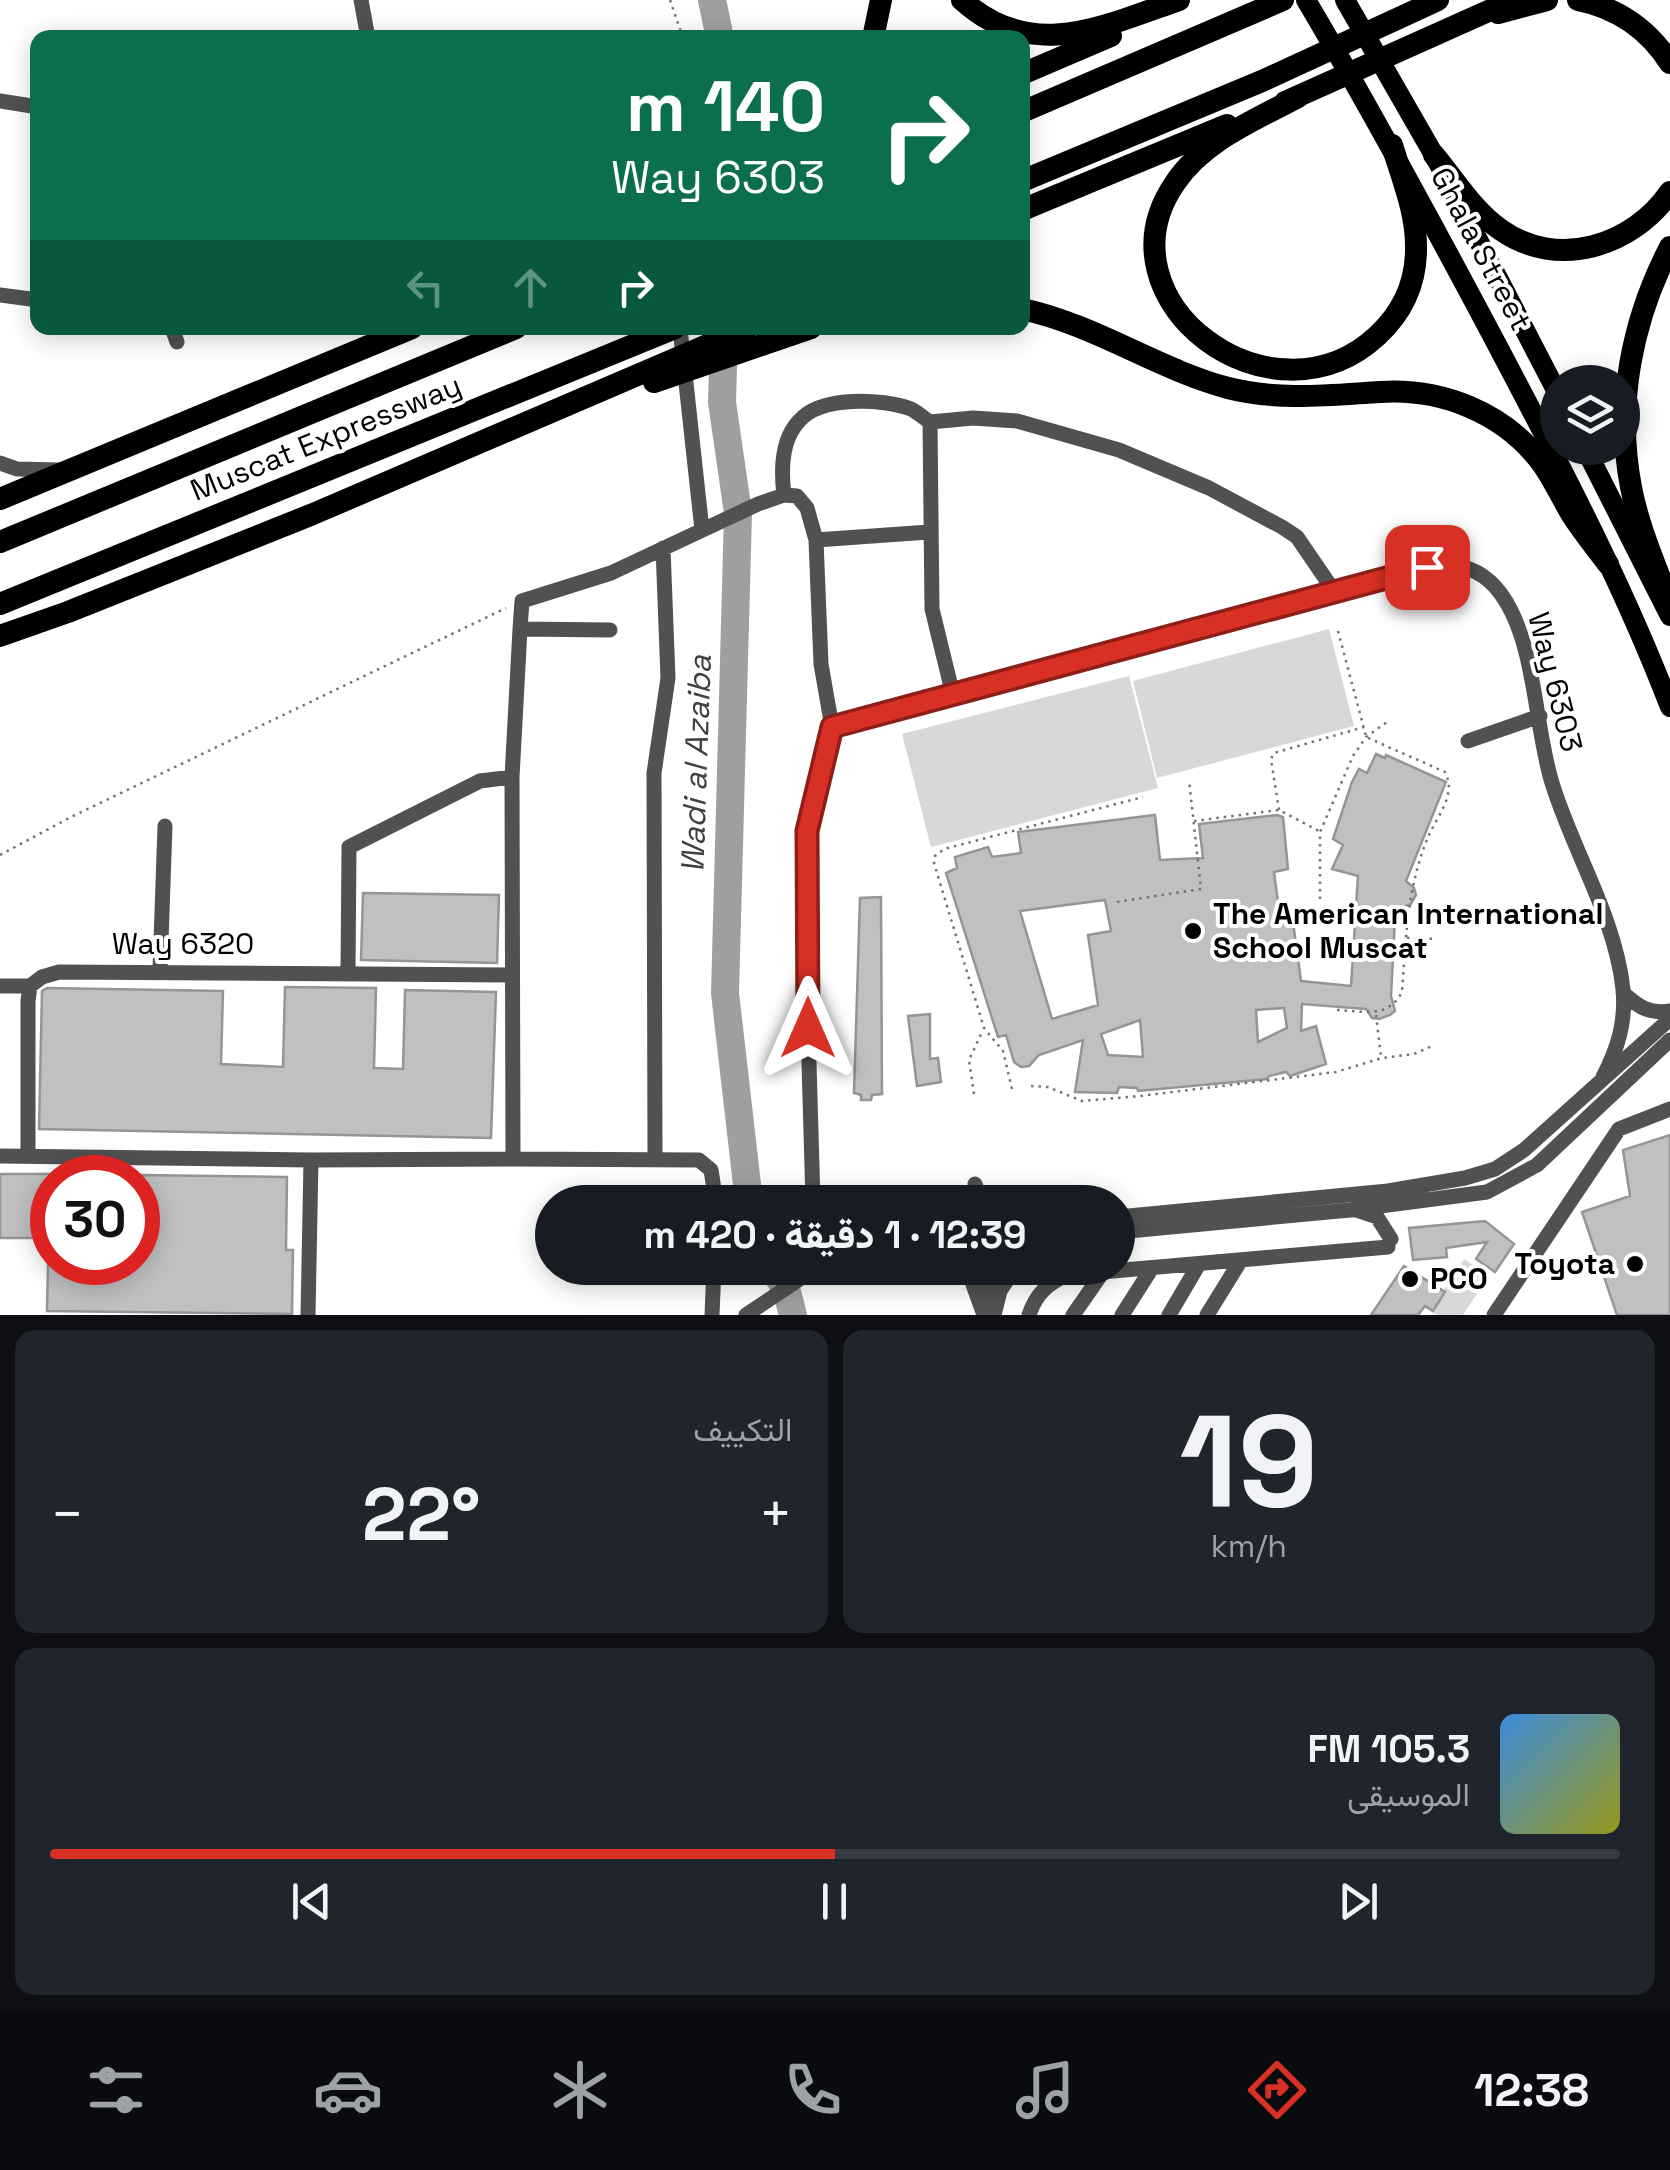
<!DOCTYPE html>
<html lang="ar">
<head>
<meta charset="utf-8">
<style>
  :root { --surface:#171b24; --page:#20242c; --text:#f1f3f6; --muted:#9ea1a6; --line:#363941; --accent:#d93025 }
  body { margin:0; font-family:"Space Grotesk",Vazirmatn,sans-serif; background:var(--page); color:var(--text); direction:rtl; height:100vh; display:flex; flex-direction:column; font-size:38px; white-space:nowrap }
  * { box-sizing:border-box; margin:0 }
  p { font-size:32px; color:var(--muted) }
  .icon { flex:none; width:55px; height:55px; fill:none; stroke:currentColor; stroke-width:2; stroke-linecap:round; stroke-linejoin:round }
  .map { position:relative; height:1315px; overflow:hidden; direction:ltr }
  .side { display:flex; flex-direction:column; gap:15px; padding:15px; background:#0d0f14; flex:1 }
  .side>* { flex:none }
  .guide { position:absolute; left:30px; top:30px; width:1000px; height:305px; border-radius:20px; box-shadow:0 5px 25px #0003; direction:rtl; background:#0b6e4f; color:#fff; overflow:hidden }
  .buttons { position:absolute; left:1540px; top:365px; display:grid; gap:20px }
  .buttons a { display:grid; place-items:center; width:100px; height:100px; border-radius:50%; background:var(--surface); box-shadow:0 5px 25px #0003; font-size:50px }
  .speed { position:absolute; left:30px; top:1155px; display:flex; gap:20px; font-size:50px; font-weight:700; text-align:center }
  .speed>* { display:grid; place-content:center; width:130px; height:130px; border-radius:50%; background:var(--surface); box-shadow:0 5px 25px #0003; line-height:1 }
  .speed .limit { border:15px solid #d22; background:#fff; color:#111 }
  .pin { position:absolute; display:grid; place-items:center; width:85px; height:85px; color:#fff; margin:-42px; border-radius:20px; box-shadow:0 5px 15px #0006 }
  .me { position:absolute; width:110px; margin:-55px; rotate:0deg; stroke-linejoin:round; filter:drop-shadow(0 0 8px #0008) }
  .turn { display:flex; align-items:center; gap:35px; height:210px; padding:0 40px; font-size:45px }
  .turn .icon { width:130px; height:130px; stroke-width:2.5 }
  .turn b { display:block; font-size:70px; line-height:85px }
  .lanes { display:flex; align-items:center; height:95px; padding:0 40px; background:#0003; justify-content:center; gap:50px; direction:ltr }
  .lanes .off { opacity:.35 }
  .big { font-size:75px; font-weight:800; line-height:1.1 }
  .side .widget { flex:1; display:flex; flex-direction:column; justify-content:center; gap:15px; min-width:0; padding:0 35px; border-radius:20px; background:var(--page) }
  .side .dial { align-items:center; gap:0 }
  .dial b { font-size:130px; line-height:1 }
  .song { display:flex; align-items:center; gap:30px }
  .cover { width:120px; height:120px; border-radius:15px; background:linear-gradient(135deg,hsl(210 70% 55%),hsl(60 70% 35%)) }
  .played { height:10px; border-radius:5px; background:linear-gradient(90deg,var(--accent) 50%,var(--line) 50%) }
  .keys { display:flex; justify-content:space-around; direction:ltr }
  .heat { display:flex; justify-content:space-between; align-items:center; font-size:55px; direction:ltr }
  .side .tiles { flex:1; display:grid; gap:15px; grid-template-columns:1fr 1fr }
  .widget:last-child { grid-column:span 2 }
  .trip { position:absolute; left:535px; top:1185px; width:600px; height:100px; border-radius:50px; background:var(--surface); box-shadow:0 5px 25px #0003; font-weight:800; line-height:100px; text-align:center; direction:rtl }
  .dock { display:flex; height:160px; justify-content:space-around; align-items:center; background:#090b0e; color:var(--muted) }
  .dock .icon { width:70px; height:70px }
  .dock .on { color:var(--accent) }
  .dock b { font-size:45px; color:var(--text) }
  .map>svg:first-child { display:block }
  .green { fill:#d8d8d8 }
  .lines { fill:none; stroke-linecap:round; stroke-linejoin:round }
  .river { stroke:#9f9f9f; stroke-width:28 }
  .building { fill:#c0c0c0; stroke:#959595; stroke-width:2.5; fill-rule:evenodd }
  .path { stroke:#737373; stroke-width:2.5; stroke-dasharray:2.5 5; stroke-linecap:butt }
  .minor { stroke:#515151; stroke-width:15 }
  .major { stroke:#000; stroke-width:20 }
  .highway { stroke:#000; stroke-width:22 }
  .route-casing { stroke:#8d1f18; stroke-width:25 }
  .route { stroke:#d93025; stroke-width:18 }
  .poi-dot { fill:#000; stroke:#fff; stroke-width:4 }
  .labels { text-anchor:middle; stroke-width:8; stroke-linejoin:round; paint-order:stroke }
  .street-label { font-size:30px; fill:#000; stroke:#fff }
  .poi-label { font-size:30px; font-weight:bold; fill:#000; stroke:#fff; text-anchor:start }
  .water-label { font-size:32px; font-style:italic; fill:#404040; stroke:#fff }
</style>
</head>
<body>
<div class="map">
<svg width="1670" height="1315" viewBox="0 0 1670 1315">
  <rect width="100%" height="100%" fill="#fff"/>
  <!-- green -->
  <path class="green" d="M 1329,629 L 1354,726 L 1157,778 L 1133,681 Z
    M 1129,676 L 1158,788 L 931,847 L 902,734 Z
    M 1464,1259 L 1489,1275 L 1463,1315 L 1437,1315 L 1430,1311 Z"/>
  <g class="lines">
    <!-- river -->
    <path class="river" d="M 712,0 L 720,38
      M 724,334 L 722,402 L 738,513 L 725,993 L 749,1202
      M 772,1268 L 786,1288 L 793,1315"/>
  </g>
  <!-- building -->
  <path class="building" d="M 1376,754 L 1385,758 L 1386,755 L 1446,782 L 1406,881 L 1414,888 L 1416,895 L 1410,905 L 1398,907 L 1395,918 L 1391,996 L 1395,1011 L 1390,1015 L 1379,1019 L 1372,1018 L 1366,1009 L 1302,1004 L 1301,1031 L 1316,1026 L 1326,1064 L 1290,1076 L 1286,1072 L 1269,1076 L 1267,1079 L 1138,1091 L 1137,1088 L 1119,1087 L 1117,1093 L 1075,1092 L 1083,1040 L 1039,1055 L 1029,1066 L 1021,1067 L 1014,1062 L 1006,1035 L 998,1037 L 946,873 L 957,868 L 955,857 L 988,847 L 992,857 L 1021,853 L 1018,832 L 1155,815 L 1160,860 L 1203,858 L 1199,824 L 1277,815 L 1283,817 L 1288,869 L 1274,872 L 1280,917 L 1292,915 L 1301,981 L 1351,986 L 1358,876 L 1332,869 L 1343,845 L 1333,839 L 1352,782 L 1359,769 L 1367,773 ZM 1105,900 L 1111,931 L 1088,935 L 1098,1005 L 1052,1019 L 1020,911 ZM 1284,1008 L 1287,1028 L 1258,1042 L 1256,1010 ZM 1140,1020 L 1143,1057 L 1108,1055 L 1101,1034 Z
    M 363,893 L 499,895 L 497,963 L 361,960 Z
    M 881,897 L 882,1094 L 872,1095 L 871,1100 L 861,1100 L 861,1095 L 854,1093 L 860,898 Z
    M 285,987 L 376,988 L 374,1068 L 403,1069 L 405,990 L 496,992 L 491,1138 L 39,1129 L 42,991 L 47,988 L 223,991 L 221,1064 L 283,1067 Z
    M 930,1014 L 930,1059 L 938,1058 L 941,1082 L 917,1086 L 908,1016 Z
    M 1670,1135 L 1670,1315 L 1617,1315 L 1582,1212 L 1630,1196 L 1623,1150 Z
    M 0,1174 L 52,1174 L 52,1238 L 0,1238 Z
    M 138,1175 L 287,1177 L 286,1250 L 293,1250 L 292,1314 L 47,1311 L 48,1262 L 138,1262 Z
    M 1485,1221 L 1514,1244 L 1495,1272 L 1476,1259 L 1487,1242 L 1446,1248 L 1447,1257 L 1413,1260 L 1409,1228 Z
    M 1404,1266 L 1445,1292 L 1433,1311 L 1425,1306 L 1418,1315 L 1371,1315 Z"/>
  <g class="lines">
    <!-- path -->
    <path class="path" d="M 670,0 L 683,38
      M 1338,631 L 1366,736
      M 1279,810 L 1271,759 L 1274,753 L 1364,727
      M 1194,821 L 1279,810 L 1319,831
      M 0,855 L 73,816 L 506,608
      M 1320,899 L 1320,832 L 1353,756 L 1366,737 L 1387,722
      M 1117,902 L 1201,889 L 1189,780
      M 1407,938 L 1437,939
      M 1337,1010 C 1363,1011 1388,1019 1402,992 C 1406,938 1407,888 1428,837 C 1437,816 1457,795 1445,772 L 1366,737
      M 1376,1015 L 1381,1057
      M 1031,1086 L 1048,1087 L 1082,1101 L 1140,1096 L 1336,1072 L 1382,1058 L 1414,1054 L 1432,1046
      M 1012,1089 L 1003,1051 L 984,1028 L 934,863 L 935,856 L 944,849 L 1143,797
      M 974,1094 L 969,1060 L 983,1030"/>
    <!-- minor -->
    <path class="minor" d="M 361,0 L 368,38
      M 0,101 L 38,107
      M 0,295 L 38,300
      M 172,328 L 177,342
      M 680,328 L 702,530
      M 0,463 L 17,469 L 59,470
      M 784,495 C 781,471 781,440 799,421 C 820,396 882,398 911,409 C 917,412 924,418 930,422
      M 816,540 L 929,532
      M 520,629 L 522,601 L 611,573 L 758,504 L 784,495 L 797,496 L 807,508 L 816,540 L 821,664 L 832,727 L 807,831 L 808,1028 L 813,1202
      M 953,695 L 932,609 L 930,422 L 973,418 L 1017,421 L 1119,450 L 1209,488 L 1282,527 L 1297,537 L 1336,594
      M 832,727 L 1427,567 C 1457,561 1482,568 1501,594 C 1537,644 1534,729 1553,786 C 1574,853 1615,917 1623,989 C 1626,1022 1618,1048 1603,1077
      M 1468,741 L 1540,716
      M 160,970 L 165,826
      M 348,972 L 349,847 L 480,781 L 512,777
      M 0,986 L 30,986
      M 1623,993 C 1639,1007 1648,1014 1670,1011
      M 0,1156 L 311,1160 L 513,1159 L 512,777 L 520,629 L 610,630
      M 28,1156 L 28,1001 L 30,986 L 42,977 L 59,972 L 510,975
      M 513,1159 L 699,1160 L 711,1170 L 716,1202
      M 655,1160 L 654,773 L 668,678 L 663,548
      M 975,1184 L 982,1202
      M 1359,1211 L 1377,1217 L 1391,1239
      M 1118,1217 L 1388,1191 L 1465,1178 L 1495,1169 L 1524,1150 L 1670,1019
      M 1118,1232 L 1350,1210 L 1487,1192 L 1537,1165 L 1670,1040
      M 967,1268 L 984,1315
      M 986,1268 L 990,1311
      M 308,1315 L 311,1160
      M 712,1315 L 714,1268
      M 746,1315 L 816,1268
      M 994,1315 L 1000,1291 L 1015,1268
      M 1029,1315 C 1036,1294 1047,1284 1067,1275 L 1388,1247
      M 1073,1315 L 1103,1272
      M 1122,1315 L 1152,1268
      M 1169,1315 L 1199,1264
      M 1207,1315 L 1241,1260
      M 1494,1315 L 1619,1129 L 1670,1109"/>
    <!-- major -->
    <path class="major" d="M 1306,0 C 1376,118 1440,237 1504,358 C 1564,472 1624,587 1670,707
      M 1345,0 L 1434,155 L 1558,394
      M 1585,448 L 1670,616"/>
    <!-- highway -->
    <path class="highway" d="M 962,0 C 1031,63 1104,26 1179,0
      M 1578,0 C 1618,8 1648,29 1670,63
      M 1498,13 L 1547,0
      M 873,38 L 881,0
      M 1022,74 L 1111,36
      M 1298,97 C 1255,120 1203,141 1175,183 C 1094,301 1272,433 1377,336 C 1403,312 1416,284 1416,249 C 1417,214 1402,178 1392,145
      M 1285,102 L 1513,0
      M 1022,112 L 1283,0
      M 1434,155 C 1455,180 1474,212 1501,230 C 1558,270 1633,246 1670,192
      M 1022,181 L 1262,81 L 1438,0
      M 1022,210 L 1227,125
      M 1670,247 C 1632,320 1615,405 1631,487 C 1638,526 1656,566 1670,604
      M 1022,309 C 1096,325 1157,369 1228,388 C 1279,401 1329,395 1380,392 C 1441,388 1503,412 1541,462 C 1553,478 1561,497 1572,515 C 1583,532 1596,548 1608,564
      M 654,382 L 811,328
      M 0,499 L 412,328
      M 0,542 L 516,328
      M 0,604 L 675,328
      M 0,636 L 68,612 L 313,514 L 747,328"/>
  </g>
  <g class="lines">
    <defs>
      <path id="route" d="M 808,1028 L 807,831 L 832,727 L 1427,567"/>
    </defs>
    <!-- route casing -->
    <use href="#route" class="route-casing"/>
    <!-- route -->
    <use href="#route" class="route"/>
  </g>
  <!-- markers -->
  <g class="poi-dot">
    <circle cx="1193" cy="931" r="10"/>
    <circle cx="1635" cy="1264" r="10"/>
    <circle cx="1410" cy="1279" r="10"/>
  </g>
  <g class="labels">
    <!-- street labels -->
    <g class="street-label">
      <text transform="translate(1481 249) rotate(62)" y="10">Ghala Street</text>
      <text transform="translate(326 438) rotate(-22)" y="10">Muscat Expressway</text>
      <text transform="translate(1555 682) rotate(76)" y="10">Way 6303</text>
      <text x="183" y="954">Way 6320</text>
    </g>
    <!-- poi labels -->
    <g class="poi-label">
      <text x="1213" y="924">The American International<tspan x="1213" dy="34">School Muscat</tspan></text>
      <text x="1615" y="1274" text-anchor="end">Toyota</text>
      <text x="1430" y="1289">PCO</text>
    </g>
    <!-- water labels -->
    <g class="water-label">
      <text transform="translate(696 764) rotate(-88)" y="11">Wadi al Azaiba</text>
    </g>
  </g>
</svg>
<div class="buttons">
<a><svg class="icon" aria-label="layers" viewBox="0 0 24 24"><path d="M12 4l9 5-9 5-9-5zM3 14l9 5 9-5"/></svg></a>
</div>
<div class="speed"><div class="limit">30</div></div>
<div class="pin" style="left:1427px;top:567px;background:#d93025"><svg class="icon" aria-label="arrive" viewBox="0 0 24 24"><path d="M6 21V4h12l-3 4 3 4H6"/></svg></div>
<svg class="me" style="left:808px;top:1028px" viewBox="-20 -20 40 40"><path d="M0-17L14 15 0 8-14 15z" fill="#d93025" stroke="#fff" stroke-width="4"/></svg>
<div class="trip">12:39 · 1 دقيقة · 420 m</div>
<div class="guide">
<div class="turn"><svg class="icon" aria-label="right" viewBox="0 0 24 24"><path d="M7 20v-9h11M14 6l5 5-5 5"/></svg><div><b>140 m</b>Way 6303</div></div>
<div class="lanes"><svg class="icon off" aria-label="left" viewBox="0 0 24 24"><path d="M17 20v-9H6M10 6l-5 5 5 5"/></svg><svg class="icon off" aria-label="ahead" viewBox="0 0 24 24"><path d="M12 20V5M6 11l6-6 6 6"/></svg><svg class="icon" aria-label="right" viewBox="0 0 24 24"><path d="M7 20v-9h11M14 6l5 5-5 5"/></svg></div>
</div>
</div>
<section class="side">
<div class="tiles">
<div class="widget dial"><b>19</b><p>km/h</p></div>
<div class="widget"><p>التكييف</p>
<div class="heat"><a>−</a><b class="big">22°</b><a>+</a></div>
</div>
<div class="widget">
<div class="song"><i class="cover"></i><div><b>105.3 FM</b><p>الموسيقى</p></div></div>
<div class="played"></div>
<div class="keys"><svg class="icon" aria-label="previous" viewBox="0 0 24 24"><path d="M18 5L8 12l10 7zM5 5v14"/></svg><svg class="icon" aria-label="pause" viewBox="0 0 24 24"><path d="M8 5v14M16 5v14"/></svg><svg class="icon" aria-label="next" viewBox="0 0 24 24"><path d="M6 5l10 7-10 7zM19 5v14"/></svg></div>
</div>
</div>
</section>
<nav class="dock">
<b>12:38</b>
<svg class="icon on" aria-label="directions" viewBox="0 0 24 24"><path d="M12 3l9 9-9 9-9-9zM9 14v-3h6M13 9l2 2-2 2"/></svg>
<svg class="icon" aria-label="music" viewBox="0 0 24 24"><path d="M9 18V5l10-2v13"/><circle cx="6" cy="18" r="3"/><circle cx="16" cy="16" r="3"/></svg>
<svg class="icon" aria-label="phone" viewBox="0 0 24 24"><path d="M5 4h4l2 5-3 2q2 4 5 5l2-3 5 2v4C11 20 4 13 5 4z"/></svg>
<svg class="icon" aria-label="climate" viewBox="0 0 24 24"><path d="M12 3v18M4 7l16 10M4 17L20 7"/></svg>
<svg class="icon" aria-label="car" viewBox="0 0 24 24"><path d="M5 17H2v-5l4-1 3-4h7l3 4 3 1v5h-3M9 17h6M6 11h13"/><circle cx="7" cy="17" r="2"/><circle cx="17" cy="17" r="2"/></svg>
<svg class="icon" aria-label="filters" viewBox="0 0 24 24"><path d="M4 7h16M4 17h16"/><circle cx="9" cy="7" r="2"/><circle cx="15" cy="17" r="2"/></svg>
</nav>
</body>
</html>
